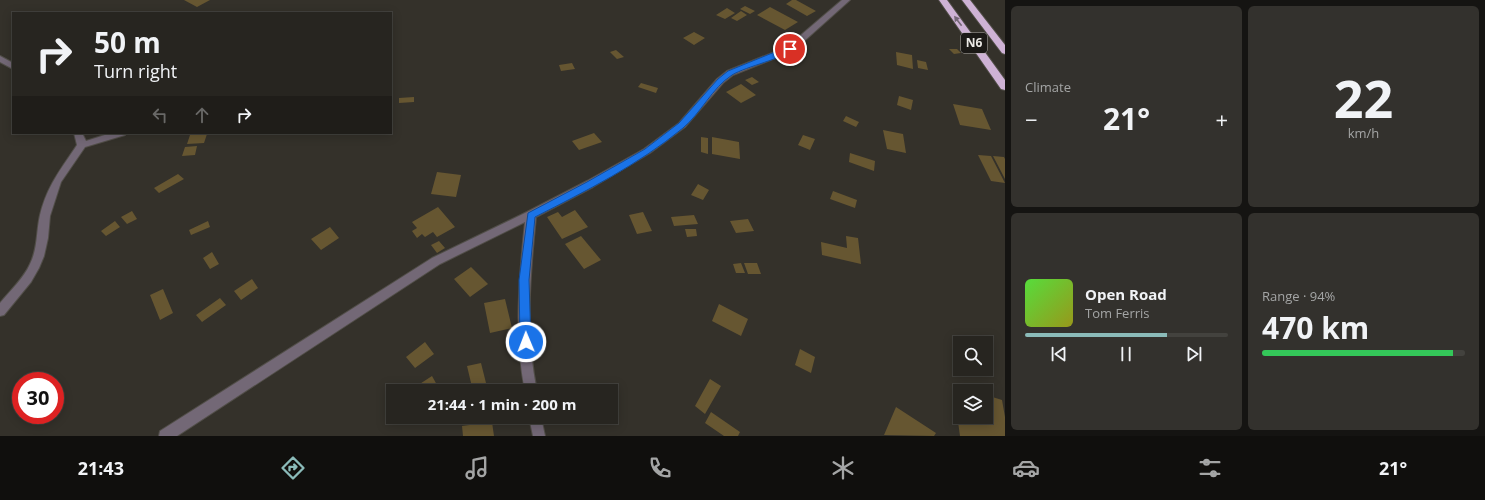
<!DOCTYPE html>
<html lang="en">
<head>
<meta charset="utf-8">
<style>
  :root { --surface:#272520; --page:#33312d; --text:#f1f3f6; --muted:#a4a5a5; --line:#43423e; --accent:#8bbbb9 }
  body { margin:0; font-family:"Open Sans",sans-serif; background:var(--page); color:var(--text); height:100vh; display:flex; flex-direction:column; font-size:15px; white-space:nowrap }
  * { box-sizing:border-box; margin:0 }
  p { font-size:13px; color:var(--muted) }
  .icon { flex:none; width:22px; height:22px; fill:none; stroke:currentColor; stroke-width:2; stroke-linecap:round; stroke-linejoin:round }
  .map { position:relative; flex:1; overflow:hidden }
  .drawer { display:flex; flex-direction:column; gap:6px; padding:6px; background:#151412; width:480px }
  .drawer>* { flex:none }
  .top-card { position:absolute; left:12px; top:12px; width:380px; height:122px; border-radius:0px; box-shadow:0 2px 10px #0003,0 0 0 1px var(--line); background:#272520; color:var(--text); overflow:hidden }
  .tools { position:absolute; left:953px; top:336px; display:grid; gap:8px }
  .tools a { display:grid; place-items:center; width:40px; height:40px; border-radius:0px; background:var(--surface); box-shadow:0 2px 10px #0003,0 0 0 1px var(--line); font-size:20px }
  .speed { position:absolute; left:12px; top:372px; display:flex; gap:8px; font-size:20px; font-weight:700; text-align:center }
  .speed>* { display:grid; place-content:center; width:52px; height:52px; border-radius:50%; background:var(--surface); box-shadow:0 2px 10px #0003,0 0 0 1px var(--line); line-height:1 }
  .speed .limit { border:6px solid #d22; background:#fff; color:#111 }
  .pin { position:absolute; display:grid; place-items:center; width:34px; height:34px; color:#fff; margin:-17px; border:2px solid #fff; border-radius:50%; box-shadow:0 1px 4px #0007 }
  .me { position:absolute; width:44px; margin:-22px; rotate:359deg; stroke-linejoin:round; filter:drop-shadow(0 0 3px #0008) }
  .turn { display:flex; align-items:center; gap:14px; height:84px; padding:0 16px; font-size:18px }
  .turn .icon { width:52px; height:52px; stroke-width:2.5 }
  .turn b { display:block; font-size:28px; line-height:34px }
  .lanes { display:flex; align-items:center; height:38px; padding:0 16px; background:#0003; justify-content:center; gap:20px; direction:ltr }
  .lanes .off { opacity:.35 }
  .big { font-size:30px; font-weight:700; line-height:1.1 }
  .drawer .widget { flex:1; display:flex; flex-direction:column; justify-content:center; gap:6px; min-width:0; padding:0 14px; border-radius:6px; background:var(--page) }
  .drawer .dial { align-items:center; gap:0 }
  .dial b { font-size:52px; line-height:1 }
  .song { display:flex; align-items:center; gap:12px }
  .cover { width:48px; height:48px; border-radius:6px; background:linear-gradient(135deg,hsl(110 70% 55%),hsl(60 70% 35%)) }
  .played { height:4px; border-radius:2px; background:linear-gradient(90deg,var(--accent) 70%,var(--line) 70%) }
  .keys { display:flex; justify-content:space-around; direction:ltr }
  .heat { display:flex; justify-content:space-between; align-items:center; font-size:22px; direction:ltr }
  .charge { height:6px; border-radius:3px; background:linear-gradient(90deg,#34c759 94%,var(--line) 0) }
  .drawer .tiles { flex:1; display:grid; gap:6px; grid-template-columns:repeat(2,1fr) }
  .trip { position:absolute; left:386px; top:384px; width:232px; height:40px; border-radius:0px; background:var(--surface); box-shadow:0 2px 10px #0003,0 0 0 1px var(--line); font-weight:700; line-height:40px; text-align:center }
  .tab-bar { display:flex; height:64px; justify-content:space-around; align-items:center; background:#100f0d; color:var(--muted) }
  .tab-bar .icon { width:28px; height:28px }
  .tab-bar .current { color:var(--accent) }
  .tab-bar b { font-size:18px; color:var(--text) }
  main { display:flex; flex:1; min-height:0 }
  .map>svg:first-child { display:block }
  .building { fill:#665631 }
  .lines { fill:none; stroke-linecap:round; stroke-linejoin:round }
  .street-casing { stroke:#514e48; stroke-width:2 }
  .highway-casing { stroke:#514e48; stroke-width:2 }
  .street { fill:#736876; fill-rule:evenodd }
  .highway { fill:#ceb2d5; fill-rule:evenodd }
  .oneway { fill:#746676 }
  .route { fill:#1a73e8; stroke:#114b97 }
  .labels { text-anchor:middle; stroke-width:4; stroke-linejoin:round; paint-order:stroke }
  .shield { fill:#1b1916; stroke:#adaba7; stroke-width:1 }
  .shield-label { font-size:12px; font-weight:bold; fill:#ebe9e5 }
</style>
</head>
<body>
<main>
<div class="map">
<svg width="1005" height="436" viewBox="0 0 1005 436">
  <rect width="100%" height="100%" fill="#34312a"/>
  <!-- building -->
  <path class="building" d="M 184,0 L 210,0 L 197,7 Z
    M 792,0 L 796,0 L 816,11 L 807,16 L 786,4 Z
    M 745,6 L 755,11 L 750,14 L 740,9 Z
    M 770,7 L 798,22 L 785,30 L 757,15 Z
    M 727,8 L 735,13 L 725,19 L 716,15 Z
    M 741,11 L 747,15 L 737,21 L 731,18 Z
    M 694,32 L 705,38 L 694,45 L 683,38 Z
    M 949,49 L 957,49 L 961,53 L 954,54 Z
    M 616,50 L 624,57 L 617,59 L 610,52 Z
    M 896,52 L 912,55 L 913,69 L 897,65 Z
    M 917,60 L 926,62 L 928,70 L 918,68 Z
    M 572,63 L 575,69 L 561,71 L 559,65 Z
    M 752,77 L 759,82 L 752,85 L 745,80 Z
    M 641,83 L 658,88 L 656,93 L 638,87 Z
    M 741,84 L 756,95 L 741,103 L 726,92 Z
    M 899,96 L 913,100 L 911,110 L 897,105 Z
    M 414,97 L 414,102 L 399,103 L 399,98 Z
    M 953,104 L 982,109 L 991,130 L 960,125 Z
    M 846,116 L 859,122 L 856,127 L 843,121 Z
    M 883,130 L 903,134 L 906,153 L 887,149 Z
    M 594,133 L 602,142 L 579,150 L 572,141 Z
    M 207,134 L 204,143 L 187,144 L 190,135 Z
    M 803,135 L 815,139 L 810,150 L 798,145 Z
    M 701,137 L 708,138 L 708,154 L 701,152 Z
    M 712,137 L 739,142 L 740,159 L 712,154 Z
    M 197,146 L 195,155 L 182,156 L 185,147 Z
    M 850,153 L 875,161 L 874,171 L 849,162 Z
    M 978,155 L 991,156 L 1005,183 L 991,181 Z
    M 993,156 L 1004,157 L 1005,159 L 1005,179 Z
    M 437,172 L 461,175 L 456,197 L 431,194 Z
    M 178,174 L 184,179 L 159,193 L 154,188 Z
    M 698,184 L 709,190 L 703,200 L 691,195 Z
    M 833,191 L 857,200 L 855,208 L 830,199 Z
    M 438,207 L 455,227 L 437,237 L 433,232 L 425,237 L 422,234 L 417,238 L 412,231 L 417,228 L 412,222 Z
    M 575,210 L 588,227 L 562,239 L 547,217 L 558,212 L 562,217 Z
    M 132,211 L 137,219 L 127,224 L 121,217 Z
    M 643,212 L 652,231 L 637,234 L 629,215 Z
    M 694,215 L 698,224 L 674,226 L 671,217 Z
    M 748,219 L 754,231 L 736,233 L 730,221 Z
    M 115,221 L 120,227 L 106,236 L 101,231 Z
    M 208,221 L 210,227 L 191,235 L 189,230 Z
    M 330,227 L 339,238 L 321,250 L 311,239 Z
    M 685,229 L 696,229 L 697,236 L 687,237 Z
    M 581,236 L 601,260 L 584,269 L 565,244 Z
    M 846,236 L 858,238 L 861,264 L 822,255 L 821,242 L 847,248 Z
    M 439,241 L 445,248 L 437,253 L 431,245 Z
    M 212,252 L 219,264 L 210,269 L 203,258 Z
    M 741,263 L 745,273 L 736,273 L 733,264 Z
    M 744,263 L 757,263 L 761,274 L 748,274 Z
    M 471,267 L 488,284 L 470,297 L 454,279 Z
    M 252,279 L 258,288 L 241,300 L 234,291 Z
    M 163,289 L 173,313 L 160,320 L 150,295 Z
    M 220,298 L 226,305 L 202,322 L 196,315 Z
    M 505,299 L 512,328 L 490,333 L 484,303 Z
    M 719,304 L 748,319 L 741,336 L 712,321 Z
    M 425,342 L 434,354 L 415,368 L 406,357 Z
    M 800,349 L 815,357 L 811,373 L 795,365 Z
    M 481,363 L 486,383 L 472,387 L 467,366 Z
    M 432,376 L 437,385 L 428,391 L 414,391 L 412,389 Z
    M 710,379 L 721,386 L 705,414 L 695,406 Z
    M 953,386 L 970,391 L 960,391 L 960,417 L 986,417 L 986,395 L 1002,400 L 1005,417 L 1005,436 L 960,436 Z
    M 896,407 L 936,433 L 934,436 L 884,435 Z
    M 711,412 L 740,432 L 738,436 L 724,436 L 705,423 Z
    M 424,417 L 436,417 L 427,423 Z
    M 492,422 L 494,436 L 463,436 L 462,426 Z"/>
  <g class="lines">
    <defs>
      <path id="street" d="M 842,0 L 850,0 L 793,51 L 733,75 L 723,83 L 685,127 L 650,153 L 593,187 L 536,217 C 530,275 525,334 537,391 L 525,391 C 514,336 519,278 525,222 L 440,264 L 177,436 L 159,436 L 160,431 L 432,258 L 527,212 L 587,181 L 644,149 L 679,123 L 717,79 L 727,71 L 787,47 Z
        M 0,56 L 13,63 L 13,69 L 0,62 Z
        M 74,133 L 82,133 L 86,141 L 111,133 L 126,133 L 125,135 L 85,147 L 61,182 L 50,216 L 48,238 L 44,256 L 39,268 L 31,282 L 4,315 L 0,316 L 0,303 C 10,291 24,278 30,264 C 38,248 36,232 40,215 C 47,186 61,169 77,145 Z
        M 529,417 L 541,417 L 545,436 L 533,436 Z"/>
      <path id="highway" d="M 939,0 L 947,0 L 1005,80 L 1005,90 L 1001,89 Z
        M 962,0 L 970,0 L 1005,45 L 1005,54 L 1002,53 Z"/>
    </defs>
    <!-- street casing -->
    <use href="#street" class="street-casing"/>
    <!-- highway casing -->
    <use href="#highway" class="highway-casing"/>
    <!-- street -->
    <use href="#street" class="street"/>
    <!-- highway -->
    <use href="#highway" class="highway"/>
  </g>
  <!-- one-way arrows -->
  <defs><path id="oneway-solid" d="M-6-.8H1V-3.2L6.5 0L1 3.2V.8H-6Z"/></defs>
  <use class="oneway" href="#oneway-solid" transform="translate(958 21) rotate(-127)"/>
  <!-- route -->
  <path class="route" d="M 787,47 L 790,47 L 793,49 C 783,59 747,66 732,75 C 712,88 701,113 683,128 C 638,165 586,191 535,217 L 529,280 L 531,342 L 529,345 L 526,347 L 522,345 L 520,342 L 519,280 L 528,213 L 587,182 L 645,149 L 679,123 L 718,79 L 728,71 Z"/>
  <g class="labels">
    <!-- shield labels -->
    <rect class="shield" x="961" y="33" width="26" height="20" rx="3"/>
    <g class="shield-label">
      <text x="974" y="47">N6</text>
    </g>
  </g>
</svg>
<div class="tools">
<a><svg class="icon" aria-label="search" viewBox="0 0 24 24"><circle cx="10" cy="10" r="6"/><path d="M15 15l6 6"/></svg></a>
<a><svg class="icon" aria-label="layers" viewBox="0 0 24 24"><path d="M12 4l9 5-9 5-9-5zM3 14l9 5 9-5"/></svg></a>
</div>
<div class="speed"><div class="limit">30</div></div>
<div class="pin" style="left:790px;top:49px;background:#d93025"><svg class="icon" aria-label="arrive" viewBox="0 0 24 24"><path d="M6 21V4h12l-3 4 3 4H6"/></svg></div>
<svg class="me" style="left:526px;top:342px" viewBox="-20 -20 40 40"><circle r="17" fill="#1a73e8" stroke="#fff" stroke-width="3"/><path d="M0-11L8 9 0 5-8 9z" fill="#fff"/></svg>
<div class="trip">21:44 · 1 min · 200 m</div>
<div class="top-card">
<div class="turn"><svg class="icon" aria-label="right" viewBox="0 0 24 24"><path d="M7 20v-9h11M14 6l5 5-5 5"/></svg><div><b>50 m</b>Turn right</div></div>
<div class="lanes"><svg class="icon off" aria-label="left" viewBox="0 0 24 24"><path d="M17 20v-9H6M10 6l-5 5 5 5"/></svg><svg class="icon off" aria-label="ahead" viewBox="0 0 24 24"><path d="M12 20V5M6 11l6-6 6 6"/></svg><svg class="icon" aria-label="right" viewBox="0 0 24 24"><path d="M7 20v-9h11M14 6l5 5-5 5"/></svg></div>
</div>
</div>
<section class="drawer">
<div class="tiles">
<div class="widget"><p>Climate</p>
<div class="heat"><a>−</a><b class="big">21°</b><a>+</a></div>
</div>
<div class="widget dial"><b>22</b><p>km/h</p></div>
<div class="widget">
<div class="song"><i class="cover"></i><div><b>Open Road</b><p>Tom Ferris</p></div></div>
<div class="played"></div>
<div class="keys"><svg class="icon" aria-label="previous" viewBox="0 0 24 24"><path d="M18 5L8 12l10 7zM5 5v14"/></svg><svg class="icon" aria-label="pause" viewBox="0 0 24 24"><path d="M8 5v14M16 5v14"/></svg><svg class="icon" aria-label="next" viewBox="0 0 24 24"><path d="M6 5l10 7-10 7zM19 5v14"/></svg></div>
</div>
<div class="widget"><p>Range · 94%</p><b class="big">470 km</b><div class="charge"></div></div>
</div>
</section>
</main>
<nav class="tab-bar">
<b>21:43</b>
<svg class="icon current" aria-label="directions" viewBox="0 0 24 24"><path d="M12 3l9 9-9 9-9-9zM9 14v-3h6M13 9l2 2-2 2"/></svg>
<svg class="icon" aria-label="music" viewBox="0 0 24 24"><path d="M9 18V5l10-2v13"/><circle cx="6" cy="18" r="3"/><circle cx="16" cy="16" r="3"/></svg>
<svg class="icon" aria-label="phone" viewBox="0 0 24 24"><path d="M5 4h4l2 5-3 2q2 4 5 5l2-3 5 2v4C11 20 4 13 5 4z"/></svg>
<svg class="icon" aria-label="climate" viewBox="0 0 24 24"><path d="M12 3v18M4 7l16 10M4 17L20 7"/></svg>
<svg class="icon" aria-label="car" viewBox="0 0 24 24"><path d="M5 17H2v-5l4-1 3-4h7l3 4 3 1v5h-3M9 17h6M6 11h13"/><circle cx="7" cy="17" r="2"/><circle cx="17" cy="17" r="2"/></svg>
<svg class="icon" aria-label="filters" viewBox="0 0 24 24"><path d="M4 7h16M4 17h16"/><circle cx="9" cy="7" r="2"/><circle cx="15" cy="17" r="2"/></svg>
<b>21°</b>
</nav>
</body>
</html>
